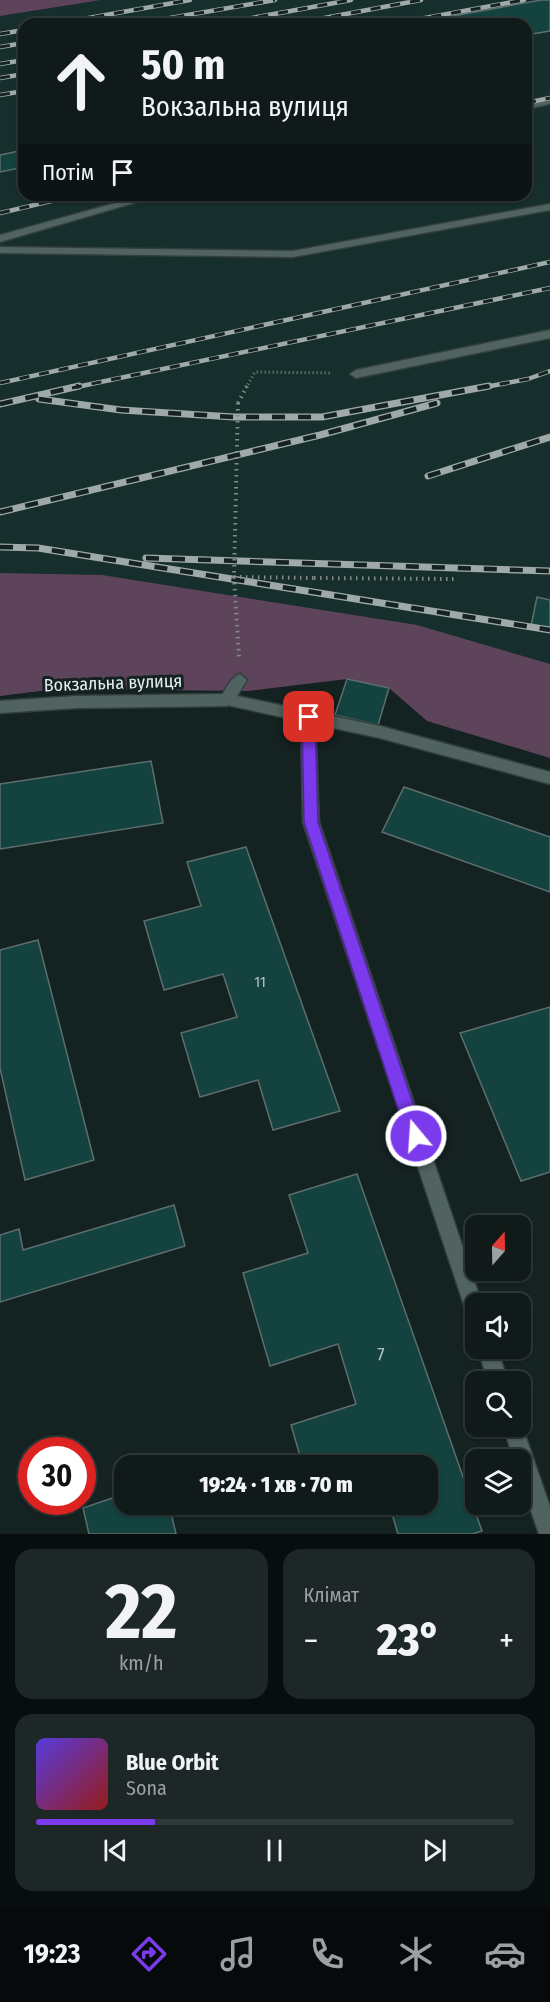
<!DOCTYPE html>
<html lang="uk">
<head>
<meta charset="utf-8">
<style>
  :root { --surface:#0f1a19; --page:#1d2726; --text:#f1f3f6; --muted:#9ba1a2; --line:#2f3838; --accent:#7c3aed }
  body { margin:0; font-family:"Fira Sans Condensed",sans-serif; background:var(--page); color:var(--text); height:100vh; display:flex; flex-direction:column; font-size:22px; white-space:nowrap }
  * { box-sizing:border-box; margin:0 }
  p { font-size:20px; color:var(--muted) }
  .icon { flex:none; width:33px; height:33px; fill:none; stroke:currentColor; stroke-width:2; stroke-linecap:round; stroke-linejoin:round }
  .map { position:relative; height:1534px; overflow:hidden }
  .panel { display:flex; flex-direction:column; gap:15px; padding:15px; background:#080e0e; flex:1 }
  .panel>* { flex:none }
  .top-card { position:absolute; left:18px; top:18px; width:514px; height:183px; border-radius:18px; box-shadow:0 2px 4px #0004,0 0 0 2px var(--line); background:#0f1a19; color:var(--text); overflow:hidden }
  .needle { width:39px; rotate:20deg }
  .buttons { position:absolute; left:465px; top:1215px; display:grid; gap:12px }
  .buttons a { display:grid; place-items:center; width:66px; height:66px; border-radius:12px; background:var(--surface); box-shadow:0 2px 4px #0004,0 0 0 2px var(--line); font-size:30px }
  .speed { position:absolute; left:18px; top:1437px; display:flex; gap:12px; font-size:30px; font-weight:700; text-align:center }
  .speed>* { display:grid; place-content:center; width:78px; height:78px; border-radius:50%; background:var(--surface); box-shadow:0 2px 4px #0004,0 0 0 2px var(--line); line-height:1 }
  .speed .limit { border:9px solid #d22; background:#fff; color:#111 }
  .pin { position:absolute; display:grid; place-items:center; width:51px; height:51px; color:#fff; margin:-26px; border-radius:12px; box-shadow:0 3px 9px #0006 }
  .me { position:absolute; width:66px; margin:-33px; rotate:342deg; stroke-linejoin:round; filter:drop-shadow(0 0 4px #0008) }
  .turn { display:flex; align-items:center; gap:21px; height:126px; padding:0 24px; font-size:27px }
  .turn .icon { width:78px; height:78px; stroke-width:2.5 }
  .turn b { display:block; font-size:42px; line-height:51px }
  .then { display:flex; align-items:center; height:57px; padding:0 24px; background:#0003; gap:12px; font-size:22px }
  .big { font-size:45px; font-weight:800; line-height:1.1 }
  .panel .widget { flex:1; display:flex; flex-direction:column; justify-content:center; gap:9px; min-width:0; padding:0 21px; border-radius:18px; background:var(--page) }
  .panel .dial { align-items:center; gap:0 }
  .dial b { font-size:78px; line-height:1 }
  .song { display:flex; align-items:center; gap:18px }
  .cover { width:72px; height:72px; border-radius:9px; background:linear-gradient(135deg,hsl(250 70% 55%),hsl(0 70% 35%)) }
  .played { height:6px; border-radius:3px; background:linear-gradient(90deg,var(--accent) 25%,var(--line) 25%) }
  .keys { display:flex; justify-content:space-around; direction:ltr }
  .heat { display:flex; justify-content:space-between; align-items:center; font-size:33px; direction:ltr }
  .panel .tiles { flex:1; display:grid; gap:15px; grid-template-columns:1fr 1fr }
  .widget:last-child { grid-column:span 2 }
  .trip { position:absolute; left:114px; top:1455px; width:324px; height:60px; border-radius:18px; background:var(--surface); box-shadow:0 2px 4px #0004,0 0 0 2px var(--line); font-weight:800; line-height:60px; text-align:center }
  .tabs { display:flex; height:96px; justify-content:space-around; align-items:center; background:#060a0a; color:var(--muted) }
  .tabs .icon { width:42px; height:42px }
  .tabs .current { color:var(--accent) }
  .tabs b { font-size:27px; color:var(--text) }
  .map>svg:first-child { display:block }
  .built { fill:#162e2c; fill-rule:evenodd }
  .forest { fill:#5e445b }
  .building { fill:#13423f; stroke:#5d6e6c; stroke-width:1.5 }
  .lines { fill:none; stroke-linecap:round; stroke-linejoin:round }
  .lane-casing { stroke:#313f3e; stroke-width:3 }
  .street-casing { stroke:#313f3e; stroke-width:3 }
  .path-far1 { stroke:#818c8b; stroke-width:3; stroke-dasharray:1 3; stroke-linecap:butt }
  .path { stroke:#818c8b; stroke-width:4; stroke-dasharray:1.5 4.5; stroke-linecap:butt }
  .lane { fill:#516361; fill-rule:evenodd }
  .street { fill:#516361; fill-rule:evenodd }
  .rail-far1-casing { stroke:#9ea9a8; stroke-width:4.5 }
  .rail-casing { stroke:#9ea9a8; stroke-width:7 }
  .rail-far1 { stroke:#142221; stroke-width:3; stroke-dasharray:10; stroke-linecap:butt }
  .rail { stroke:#142221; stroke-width:4.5; stroke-dasharray:13; stroke-linecap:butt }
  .path-bridge { stroke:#818c8b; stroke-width:4; stroke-dasharray:1.5 4.5; stroke-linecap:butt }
  .route { fill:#7c3aed; stroke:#51269a; stroke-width:1.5 }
  .labels { text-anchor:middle; stroke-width:6; stroke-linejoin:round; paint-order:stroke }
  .number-label { font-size:15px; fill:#b0c3c2 }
  .street-label { font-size:18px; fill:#e5eeed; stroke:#142221 }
  .near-number-label { font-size:18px; fill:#b0c3c2 }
</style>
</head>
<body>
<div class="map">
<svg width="550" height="1534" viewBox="0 0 550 1534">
  <rect width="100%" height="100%" fill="#142221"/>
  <!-- built -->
  <path class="built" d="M 101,0 L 550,0 L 550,719 L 256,660 L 0,658 L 0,16 ZM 24,24 L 526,24 L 526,195 L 24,195 Z"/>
  <!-- forest -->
  <path class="forest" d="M 0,0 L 101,0 L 0,16 Z
    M 0,573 L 102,575 L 417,625 L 550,664 L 550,758 L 427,721 L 389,688 L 347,679 L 247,691 L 56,689 L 0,696 Z"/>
  <!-- building -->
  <path class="building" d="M 541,0 L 550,0 L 550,31 L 526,35 L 526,24 L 409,24 Z
    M 24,150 L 24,167 L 0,172 L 0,155 Z
    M 537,597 L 550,600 L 550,629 L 531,626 Z
    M 347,679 L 389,688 L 378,725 L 335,715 Z
    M 151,761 L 163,823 L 0,849 L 0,784 Z
    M 404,787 L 550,837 L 550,892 L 382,832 Z
    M 246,847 L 340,1111 L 273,1130 L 258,1080 L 200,1097 L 181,1033 L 237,1017 L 223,974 L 164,990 L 144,921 L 201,906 L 187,862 Z
    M 38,940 L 94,1160 L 25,1180 L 0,1068 L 0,950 Z
    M 550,1007 L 550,1172 L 521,1181 L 460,1033 Z
    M 357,1174 L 482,1531 L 472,1534 L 398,1534 L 389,1504 L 428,1504 L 428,1466 L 303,1466 L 291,1425 L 356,1404 L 338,1344 L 270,1366 L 243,1273 L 308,1253 L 289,1195 Z
    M 174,1205 L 185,1246 L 0,1302 L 0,1235 L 19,1229 L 23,1250 Z
    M 124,1494 L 124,1504 L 169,1504 L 176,1534 L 89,1534 L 83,1508 Z
    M 315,1504 L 341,1504 L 318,1513 Z"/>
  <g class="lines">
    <defs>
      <path id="lane" d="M 550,98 L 550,104 L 526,109 L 526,103 Z
        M 144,195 L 161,195 L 0,242 L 0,235 Z
        M 550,204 L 550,210 L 293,257 L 0,253 L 0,247 L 293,251 Z
        M 550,330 L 550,338 L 356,378 L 350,374 L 356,370 Z
        M 240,674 L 247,680 L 237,696 L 380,726 L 550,772 L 550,784 L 380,738 L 222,704 L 220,700 C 224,691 231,677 240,674 Z"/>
      <path id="street" d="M 227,694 L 234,700 L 227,706 L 77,708 L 0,713 L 0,701 L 77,696 Z
        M 308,711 L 313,713 L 315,717 L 319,822 L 482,1304 L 476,1304 L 476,1323 L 469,1321 L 467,1314 L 303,822 L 301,717 L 303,713 Z
        M 478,1348 L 497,1348 L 508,1382 L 488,1382 Z
        M 520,1420 L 550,1507 L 550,1534 L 539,1534 L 520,1479 L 520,1460 L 514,1460 L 503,1426 L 520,1426 Z"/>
    </defs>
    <!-- lane casing -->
    <use href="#lane" class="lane-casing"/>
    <!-- street casing -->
    <use href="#street" class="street-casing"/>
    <!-- path-far1 -->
    <path class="path-far1" d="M 246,388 L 255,372 L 332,373"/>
    <!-- path -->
    <path class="path" d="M 238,403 L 247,386
      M 234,577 L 239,657
      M 314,578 L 458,579"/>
    <!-- lane -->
    <use href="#lane" class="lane"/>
    <!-- street -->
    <use href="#street" class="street"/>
    <defs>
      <path id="rail-far1" d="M 55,24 L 190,0
        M 135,24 L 275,0
        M 219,24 L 351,0
        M 292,24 L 421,0
        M 392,24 L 524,0
        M 0,34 L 24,30
        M 0,47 L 24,43
        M 0,64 L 24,60
        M 0,78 L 24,74
        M 0,95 L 24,91
        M 526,103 L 550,98
        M 0,213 L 77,195
        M 0,383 L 550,262
        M 72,388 L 550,288
        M 480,388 L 528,379 L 550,371"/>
      <path id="rail" d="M 39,399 L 121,410 L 234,417 L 322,417 L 489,386
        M 0,404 L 79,386
        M 428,476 L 550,437
        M 0,512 L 320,435 L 437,403
        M 0,547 L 38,548 L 550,630
        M 146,558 L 550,571"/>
    </defs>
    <!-- rail-far1 casing -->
    <use href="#rail-far1" class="rail-far1-casing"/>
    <!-- rail casing -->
    <use href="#rail" class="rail-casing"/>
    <!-- rail-far1 -->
    <use href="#rail-far1" class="rail-far1"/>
    <!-- rail -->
    <use href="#rail" class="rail"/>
    <!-- path-bridge -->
    <path class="path-bridge" d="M 238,403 L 234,577 L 314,578"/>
  </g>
  <!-- route -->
  <path class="route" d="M 309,712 L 315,717 L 318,822 L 424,1136 L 421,1141 L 416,1143 L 410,1141 L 407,1136 L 304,822 L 302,717 Z"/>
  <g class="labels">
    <!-- number labels -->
    <g class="number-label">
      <text x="260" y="987">11</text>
    </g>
    <!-- street labels -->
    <g class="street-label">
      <text transform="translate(113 683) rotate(-2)" y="6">Вокзальна вулиця</text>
    </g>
    <!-- near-number labels -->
    <g class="near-number-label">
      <text x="381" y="1361">7</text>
    </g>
  </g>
</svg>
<div class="buttons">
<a><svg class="needle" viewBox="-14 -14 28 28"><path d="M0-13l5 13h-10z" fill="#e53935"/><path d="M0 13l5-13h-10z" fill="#9ba1a2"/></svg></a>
<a><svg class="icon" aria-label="sound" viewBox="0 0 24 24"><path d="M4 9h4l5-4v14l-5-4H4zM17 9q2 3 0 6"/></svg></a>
<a><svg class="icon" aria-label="search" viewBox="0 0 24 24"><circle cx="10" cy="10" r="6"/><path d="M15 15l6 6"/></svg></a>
<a><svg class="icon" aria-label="layers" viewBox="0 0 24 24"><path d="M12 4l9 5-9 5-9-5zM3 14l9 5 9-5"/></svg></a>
</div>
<div class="speed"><div class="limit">30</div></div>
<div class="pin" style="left:309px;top:717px;background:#d93025"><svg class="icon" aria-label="arrive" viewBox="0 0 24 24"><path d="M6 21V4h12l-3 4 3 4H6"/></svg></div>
<svg class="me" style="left:416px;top:1136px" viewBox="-20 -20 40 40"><circle r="17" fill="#7c3aed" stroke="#fff" stroke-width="3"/><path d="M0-11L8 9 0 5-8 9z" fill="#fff"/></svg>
<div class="trip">19:24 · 1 хв · 70 m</div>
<div class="top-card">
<div class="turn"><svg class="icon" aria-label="ahead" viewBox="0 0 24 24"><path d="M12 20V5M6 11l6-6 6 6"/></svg><div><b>50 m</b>Вокзальна вулиця</div></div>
<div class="then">Потім<svg class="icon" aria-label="arrive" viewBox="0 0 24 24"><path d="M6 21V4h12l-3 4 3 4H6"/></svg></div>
</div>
</div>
<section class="panel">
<div class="tiles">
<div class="widget dial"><b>22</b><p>km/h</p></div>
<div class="widget"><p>Клімат</p>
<div class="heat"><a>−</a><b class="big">23°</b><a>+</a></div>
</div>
<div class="widget">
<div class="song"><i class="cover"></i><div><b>Blue Orbit</b><p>Sona</p></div></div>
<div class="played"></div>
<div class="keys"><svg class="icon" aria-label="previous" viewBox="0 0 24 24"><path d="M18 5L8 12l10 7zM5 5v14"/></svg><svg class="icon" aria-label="pause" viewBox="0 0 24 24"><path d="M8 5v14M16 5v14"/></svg><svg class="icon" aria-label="next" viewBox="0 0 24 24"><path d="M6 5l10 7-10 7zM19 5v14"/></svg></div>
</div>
</div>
</section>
<nav class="tabs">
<b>19:23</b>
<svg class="icon current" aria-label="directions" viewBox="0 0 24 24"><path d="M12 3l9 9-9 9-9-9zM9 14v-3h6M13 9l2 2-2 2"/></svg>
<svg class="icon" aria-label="music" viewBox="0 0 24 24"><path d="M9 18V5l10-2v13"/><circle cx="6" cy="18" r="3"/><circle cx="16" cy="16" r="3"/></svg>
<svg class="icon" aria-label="phone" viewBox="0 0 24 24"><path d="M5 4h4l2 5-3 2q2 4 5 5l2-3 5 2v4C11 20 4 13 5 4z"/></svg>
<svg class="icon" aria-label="climate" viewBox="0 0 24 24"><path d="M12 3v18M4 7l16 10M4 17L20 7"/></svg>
<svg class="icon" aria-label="car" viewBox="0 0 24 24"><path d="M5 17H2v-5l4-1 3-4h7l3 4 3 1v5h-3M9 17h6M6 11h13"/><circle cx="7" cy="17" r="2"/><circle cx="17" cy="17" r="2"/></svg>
</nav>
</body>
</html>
